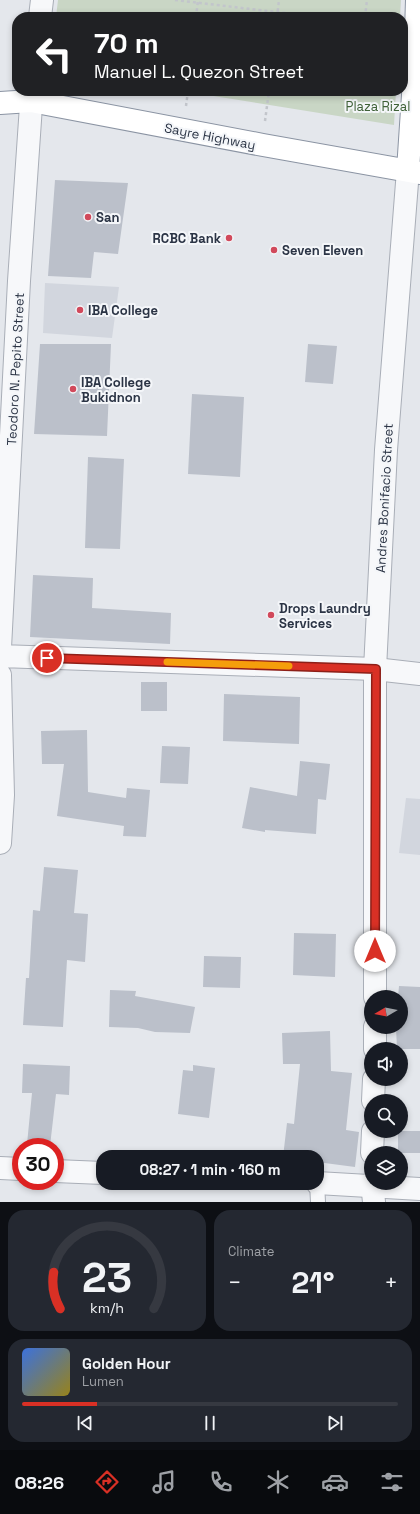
<!DOCTYPE html>
<html lang="en">
<head>
<meta charset="utf-8">
<style>
  :root { --surface:#171b24; --page:#242831; --text:#f1f3f6; --muted:#9ea1a6; --line:#363941; --accent:#d93025 }
  body { margin:0; font-family:"Space Grotesk",sans-serif; background:var(--page); color:var(--text); height:100vh; display:flex; flex-direction:column; font-size:15px; white-space:nowrap }
  * { box-sizing:border-box; margin:0 }
  p { font-size:13px; color:var(--muted) }
  .icon { flex:none; width:22px; height:22px; fill:none; stroke:currentColor; stroke-width:2; stroke-linecap:round; stroke-linejoin:round }
  .map { position:relative; height:1202px; overflow:hidden }
  .drawer { display:flex; flex-direction:column; gap:8px; padding:8px; background:#0d0f14; flex:1 }
  .drawer>* { flex:none }
  .banner { position:absolute; left:12px; top:12px; width:396px; height:84px; border-radius:16px; box-shadow:0 2px 6px #0003; background:#202124; color:#fff; overflow:hidden }
  .needle { width:26px; rotate:260deg }
  .buttons { position:absolute; left:364px; top:990px; display:grid; gap:8px }
  .buttons a { display:grid; place-items:center; width:44px; height:44px; border-radius:50%; background:var(--surface); box-shadow:0 2px 6px #0003; font-size:20px }
  .speed { position:absolute; left:12px; top:1138px; display:flex; gap:8px; font-size:20px; font-weight:700; text-align:center }
  .speed>* { display:grid; place-content:center; width:52px; height:52px; border-radius:50%; background:var(--surface); box-shadow:0 2px 6px #0003; line-height:1 }
  .speed .limit { border:6px solid #d22; background:#fff; color:#111 }
  .pin { position:absolute; display:grid; place-items:center; width:34px; height:34px; color:#fff; margin:-17px; border:2px solid #fff; border-radius:50%; box-shadow:0 1px 4px #0007 }
  .me { position:absolute; width:44px; margin:-22px; rotate:0deg; stroke-linejoin:round; filter:drop-shadow(0 0 3px #0008) }
  .turn { display:flex; align-items:center; gap:14px; height:84px; padding:0 16px; font-size:18px }
  .turn .icon { width:52px; height:52px; stroke-width:2.5 }
  .turn b { display:block; font-size:28px; line-height:34px }
  .big { font-size:30px; font-weight:600; line-height:1.1 }
  .drawer .card { flex:1; display:flex; flex-direction:column; justify-content:center; gap:6px; min-width:0; padding:0 14px; border-radius:16px; background:var(--page) }
  .drawer .dial { align-items:center; gap:0 }
  .dial svg { height:104px; overflow:visible; fill:none; stroke:var(--line); stroke-width:7; stroke-linecap:round; text-anchor:middle }
  .dial text { fill:var(--text); stroke:none }
  .song { display:flex; align-items:center; gap:12px }
  .cover { width:48px; height:48px; border-radius:6px; background:linear-gradient(135deg,hsl(220 70% 55%),hsl(50 70% 35%)) }
  .played { height:4px; border-radius:2px; background:linear-gradient(90deg,var(--accent) 20%,var(--line) 20%) }
  .keys { display:flex; justify-content:space-around; direction:ltr }
  .heat { display:flex; justify-content:space-between; align-items:center; font-size:22px; direction:ltr }
  .drawer .tiles { flex:1; display:grid; gap:8px; grid-template-columns:1fr 1fr }
  .card:last-child { grid-column:span 2 }
  .trip { position:absolute; left:96px; top:1150px; width:228px; height:40px; border-radius:16px; background:var(--surface); box-shadow:0 2px 6px #0003; font-weight:600; line-height:40px; text-align:center }
  .menu { display:flex; height:64px; justify-content:space-around; align-items:center; background:#090b0e; color:var(--muted) }
  .menu .icon { width:28px; height:28px }
  .menu .on { color:var(--accent) }
  .menu b { font-size:18px; color:var(--text) }
  .map>svg:first-child { display:block }
  .built { fill:#d2d6de }
  .green { fill:#c9d6c5 }
  .building { fill:#bbc0ca }
  .lines { fill:none; stroke-linecap:round; stroke-linejoin:round }
  .service-casing { stroke:#a9aeb7; stroke-width:16 }
  .minor-casing { stroke:#a9aeb7; stroke-width:24 }
  .tertiary-casing { stroke:#a9aeb7; stroke-width:24 }
  .trunk-casing { stroke:#8b94a3; stroke-width:24 }
  .path { stroke:#c2c5cb; stroke-width:2.5; stroke-dasharray:3 3; stroke-linecap:butt }
  .service { stroke:#f7f8fa; stroke-width:14 }
  .minor { stroke:#f7f8fa; stroke-width:22 }
  .tertiary { stroke:#f7f8fa; stroke-width:22 }
  .trunk { stroke:#fff; stroke-width:22 }
  .route-casing { stroke:#8d1f18; stroke-width:10 }
  .route { stroke:#d93025; stroke-width:7 }
  .slow { stroke:#f59e0b; stroke-width:7 }
  .poi-dot { fill:#d1495b; stroke:#f4f6f9; stroke-width:1.5 }
  .labels { text-anchor:middle; stroke-width:4; stroke-linejoin:round; paint-order:stroke }
  .park-label { font-size:13px; fill:#3f6138; stroke:#f4f6f9 }
  .street-label { font-size:13px; fill:#2b3445; stroke:#f4f6f9 }
  .poi-label { font-size:13px; font-weight:bold; fill:#2b3445; stroke:#f4f6f9; text-anchor:start }
</style>
</head>
<body>
<div class="map">
<svg width="420" height="1202" viewBox="0 0 420 1202">
  <rect width="100%" height="100%" fill="#e4e7ec"/>
  <!-- built -->
  <path class="built" d="M 45,283 L 119,287 L 112,338 L 43,333 Z
    M 406,798 L 420,799 L 420,855 L 399,853 Z"/>
  <!-- green -->
  <path class="green" d="M 58,0 L 401,0 L 400,17 L 56,17 Z
    M 182,91 L 396,91 L 394,125 Z"/>
  <!-- building -->
  <path class="building" d="M 55,180 L 128,183 L 118,254 L 94,252 L 91,278 L 48,276 Z
    M 40,344 L 111,344 L 107,436 L 34,434 Z
    M 308,344 L 337,346 L 333,384 L 305,382 Z
    M 192,394 L 244,397 L 240,477 L 188,474 Z
    M 88,457 L 124,459 L 120,549 L 85,548 Z
    M 33,575 L 93,578 L 92,608 L 171,613 L 170,644 L 30,637 Z
    M 141,682 L 167,682 L 167,711 L 141,711 Z
    M 224,694 L 300,697 L 299,744 L 223,741 Z
    M 87,730 L 88,792 L 126,798 L 127,788 L 150,790 L 146,837 L 123,836 L 124,826 L 57,816 L 64,764 L 42,764 L 41,731 Z
    M 162,746 L 190,747 L 188,784 L 160,783 Z
    M 300,761 L 330,764 L 326,800 L 318,799 L 316,834 L 265,830 L 265,832 L 242,828 L 250,787 L 297,796 Z
    M 44,867 L 78,870 L 74,913 L 88,914 L 85,962 L 67,960 L 63,1027 L 23,1025 L 26,978 L 29,978 L 33,910 L 40,911 Z
    M 294,933 L 336,934 L 335,977 L 293,975 Z
    M 204,956 L 241,957 L 240,988 L 203,987 Z
    M 399,986 L 420,987 L 420,1049 L 397,1049 L 396,1027 L 401,1027 L 401,997 L 398,997 Z
    M 110,990 L 136,991 L 135,996 L 195,1007 L 190,1033 L 155,1032 L 138,1028 L 109,1027 Z
    M 330,1031 L 331,1071 L 352,1073 L 346,1130 L 359,1132 L 355,1167 L 317,1162 L 317,1157 L 283,1157 L 287,1123 L 294,1124 L 300,1064 L 283,1064 L 282,1033 Z
    M 23,1064 L 70,1066 L 69,1095 L 56,1094 L 50,1146 L 27,1144 L 32,1093 L 22,1093 Z
    M 193,1065 L 215,1068 L 209,1118 L 178,1114 L 183,1070 L 193,1071 Z
    M 398,1131 L 420,1131 L 420,1153 L 398,1153 Z"/>
  <g class="lines">
    <defs>
      <path id="service" d="M 317,1183 L 318,1202"/>
      <path id="minor" d="M 375,997 L 375,669 L 386,450 L 408,170
        M 375,1049 L 375,1027
        M 373,1101 L 374,1079
        M 372,1153 L 373,1131
        M 372,1183 L 374,1202"/>
      <path id="tertiary" d="M 40,17 L 42,0
        M 0,648 L 19,281 L 32,91
        M 0,656 L 375,669 L 420,674
        M 0,675 L 3,795 L 0,843
        M 0,1168 L 21,1169
        M 55,1171 L 103,1173
        M 317,1183 L 420,1189"/>
      <path id="trunk" d="M 0,103 L 31,101 L 263,145 L 420,173
        M 408,170 L 415,65 L 417,0"/>
    </defs>
    <!-- service casing -->
    <use href="#service" class="service-casing"/>
    <!-- minor casing -->
    <use href="#minor" class="minor-casing"/>
    <!-- tertiary casing -->
    <use href="#tertiary" class="tertiary-casing"/>
    <!-- trunk casing -->
    <use href="#trunk" class="trunk-casing"/>
    <!-- path -->
    <path class="path" d="M 175,0 L 318,17
      M 196,17 L 198,0
      M 277,17 L 279,0
      M 365,17 L 367,0
      M 186,106 L 188,91
      M 265,121 L 269,91"/>
    <!-- service -->
    <use href="#service" class="service"/>
    <!-- minor -->
    <use href="#minor" class="minor"/>
    <!-- tertiary -->
    <use href="#tertiary" class="tertiary"/>
    <!-- trunk -->
    <use href="#trunk" class="trunk"/>
  </g>
  <g class="lines">
    <defs>
      <path id="route" d="M 47,658 L 376,669 L 375,951"/>
    </defs>
    <!-- route casing -->
    <use href="#route" class="route-casing"/>
    <!-- route -->
    <use href="#route" class="route"/>
    <!-- slow -->
    <path class="slow" d="M 167,662 L 289,666"/>
  </g>
  <!-- markers -->
  <g class="poi-dot">
    <circle cx="88" cy="217" r="4"/>
    <circle cx="229" cy="238" r="4"/>
    <circle cx="274" cy="250" r="4"/>
    <circle cx="80" cy="310" r="4"/>
    <circle cx="73" cy="389" r="4"/>
    <circle cx="271" cy="615" r="4"/>
  </g>
  <g class="labels">
    <!-- park labels -->
    <g class="park-label">
      <text x="378" y="111">Plaza Rizal</text>
    </g>
    <!-- street labels -->
    <g class="street-label">
      <text transform="translate(210 136) rotate(11)" y="5">Sayre Highway</text>
      <text transform="translate(15 369) rotate(-87)" y="5">Teodoro N. Pepito Street</text>
      <text transform="translate(384 498) rotate(-87)" y="5">Andres Bonifacio Street</text>
    </g>
    <!-- poi labels -->
    <g class="poi-label">
      <text x="96" y="222">San</text>
      <text x="221" y="243" text-anchor="end">RCBC Bank</text>
      <text x="282" y="255">Seven Eleven</text>
      <text x="88" y="315">IBA College</text>
      <text x="81" y="387">IBA College<tspan x="81" dy="15">Bukidnon</tspan></text>
      <text x="279" y="613">Drops Laundry<tspan x="279" dy="15">Services</tspan></text>
    </g>
  </g>
</svg>
<div class="buttons">
<a><svg class="needle" viewBox="-14 -14 28 28"><path d="M0-13l5 13h-10z" fill="#e53935"/><path d="M0 13l5-13h-10z" fill="#9ea1a6"/></svg></a>
<a><svg class="icon" aria-label="sound" viewBox="0 0 24 24"><path d="M4 9h4l5-4v14l-5-4H4zM17 9q2 3 0 6"/></svg></a>
<a><svg class="icon" aria-label="search" viewBox="0 0 24 24"><circle cx="10" cy="10" r="6"/><path d="M15 15l6 6"/></svg></a>
<a><svg class="icon" aria-label="layers" viewBox="0 0 24 24"><path d="M12 4l9 5-9 5-9-5zM3 14l9 5 9-5"/></svg></a>
</div>
<div class="speed"><div class="limit">30</div></div>
<div class="pin" style="left:47px;top:658px;background:#d93025"><svg class="icon" aria-label="arrive" viewBox="0 0 24 24"><path d="M6 21V4h12l-3 4 3 4H6"/></svg></div>
<svg class="me" style="left:375px;top:951px" viewBox="-20 -20 40 40"><circle r="19" fill="#fff"/><path d="M0-13L10 11 0 6-10 11z" fill="#d93025"/></svg>
<div class="trip">08:27 · 1 min · 160 m</div>
<div class="banner">
<div class="turn"><svg class="icon" aria-label="left" viewBox="0 0 24 24"><path d="M17 20v-9H6M10 6l-5 5 5 5"/></svg><div><b>70 m</b>Manuel L. Quezon Street</div></div>
</div>
</div>
<section class="drawer">
<div class="tiles">
<div class="card dial"><svg viewBox="0 0 100 80">
<path d="M14 69A42 42 0 1 1 86 69"/>
<path d="M14 69A42 42 0 0 1 9 41" stroke="#d93025"/>
<text x="50" y="56" font-size="32" font-weight="700">23</text>
<text x="50" y="72" font-size="11">km/h</text>
</svg></div>
<div class="card"><p>Climate</p>
<div class="heat"><a>−</a><b class="big">21°</b><a>+</a></div>
</div>
<div class="card">
<div class="song"><i class="cover"></i><div><b>Golden Hour</b><p>Lumen</p></div></div>
<div class="played"></div>
<div class="keys"><svg class="icon" aria-label="previous" viewBox="0 0 24 24"><path d="M18 5L8 12l10 7zM5 5v14"/></svg><svg class="icon" aria-label="pause" viewBox="0 0 24 24"><path d="M8 5v14M16 5v14"/></svg><svg class="icon" aria-label="next" viewBox="0 0 24 24"><path d="M6 5l10 7-10 7zM19 5v14"/></svg></div>
</div>
</div>
</section>
<nav class="menu">
<b>08:26</b>
<svg class="icon on" aria-label="directions" viewBox="0 0 24 24"><path d="M12 3l9 9-9 9-9-9zM9 14v-3h6M13 9l2 2-2 2"/></svg>
<svg class="icon" aria-label="music" viewBox="0 0 24 24"><path d="M9 18V5l10-2v13"/><circle cx="6" cy="18" r="3"/><circle cx="16" cy="16" r="3"/></svg>
<svg class="icon" aria-label="phone" viewBox="0 0 24 24"><path d="M5 4h4l2 5-3 2q2 4 5 5l2-3 5 2v4C11 20 4 13 5 4z"/></svg>
<svg class="icon" aria-label="climate" viewBox="0 0 24 24"><path d="M12 3v18M4 7l16 10M4 17L20 7"/></svg>
<svg class="icon" aria-label="car" viewBox="0 0 24 24"><path d="M5 17H2v-5l4-1 3-4h7l3 4 3 1v5h-3M9 17h6M6 11h13"/><circle cx="7" cy="17" r="2"/><circle cx="17" cy="17" r="2"/></svg>
<svg class="icon" aria-label="filters" viewBox="0 0 24 24"><path d="M4 7h16M4 17h16"/><circle cx="9" cy="7" r="2"/><circle cx="15" cy="17" r="2"/></svg>
</nav>
</body>
</html>
